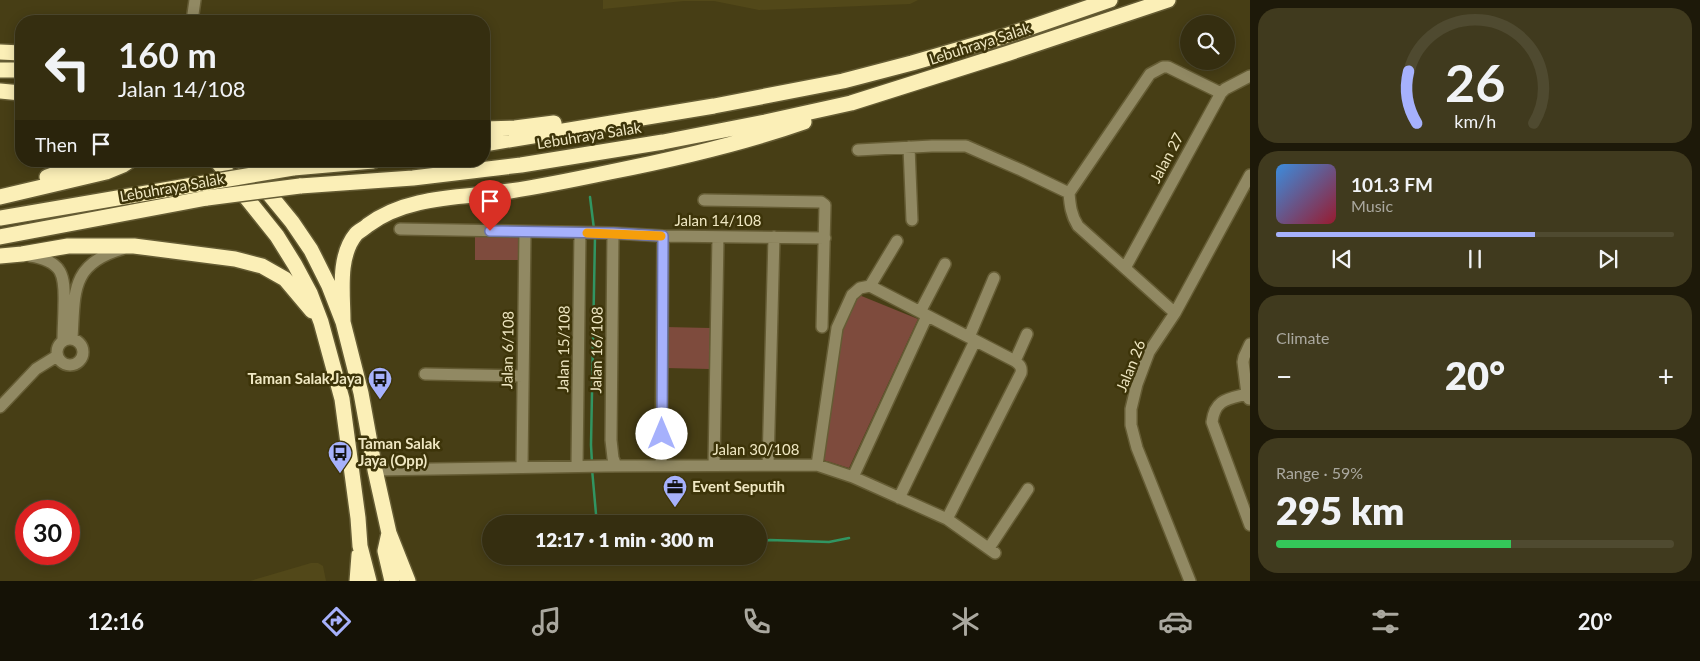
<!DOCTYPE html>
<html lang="en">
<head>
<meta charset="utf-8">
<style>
  :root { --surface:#352e10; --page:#403a1e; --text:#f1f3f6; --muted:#aaa89f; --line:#4f4a30; --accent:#a6b1fc }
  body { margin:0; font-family:Lato,sans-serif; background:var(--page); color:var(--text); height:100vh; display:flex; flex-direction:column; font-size:19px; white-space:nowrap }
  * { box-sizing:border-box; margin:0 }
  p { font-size:16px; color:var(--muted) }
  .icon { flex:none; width:28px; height:28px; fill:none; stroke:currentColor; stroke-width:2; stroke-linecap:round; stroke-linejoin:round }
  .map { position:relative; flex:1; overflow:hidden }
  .sheet { display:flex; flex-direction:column; gap:8px; padding:8px; background:#1d1909; width:450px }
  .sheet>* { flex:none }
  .top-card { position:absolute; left:15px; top:15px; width:475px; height:152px; border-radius:20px; box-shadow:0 2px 12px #0003,0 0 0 1px var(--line); background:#352e10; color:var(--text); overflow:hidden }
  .buttons { position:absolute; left:1180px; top:15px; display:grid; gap:10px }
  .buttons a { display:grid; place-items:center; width:55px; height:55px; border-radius:50%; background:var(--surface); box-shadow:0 2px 12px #0003,0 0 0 1px var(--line); font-size:25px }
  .speed { position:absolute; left:15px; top:500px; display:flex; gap:10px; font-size:25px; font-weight:700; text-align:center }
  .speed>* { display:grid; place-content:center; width:65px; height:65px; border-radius:50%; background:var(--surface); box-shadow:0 2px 12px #0003,0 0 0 1px var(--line); line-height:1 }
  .speed .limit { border:8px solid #d22; background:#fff; color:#111 }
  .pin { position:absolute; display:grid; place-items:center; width:42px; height:42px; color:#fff; margin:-51px -21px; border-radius:50% 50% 50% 0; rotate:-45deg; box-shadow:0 0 5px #0007 }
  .pin .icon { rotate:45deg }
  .me { position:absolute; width:55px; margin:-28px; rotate:0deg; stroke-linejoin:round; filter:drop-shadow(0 0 4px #0008) }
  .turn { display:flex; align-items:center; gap:18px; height:105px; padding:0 20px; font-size:22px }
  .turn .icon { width:65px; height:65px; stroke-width:2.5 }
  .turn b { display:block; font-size:35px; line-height:42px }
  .then { display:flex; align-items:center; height:48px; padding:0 20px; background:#0003; gap:10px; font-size:19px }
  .big { font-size:38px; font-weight:800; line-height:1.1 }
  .sheet .widget { flex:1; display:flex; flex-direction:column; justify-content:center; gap:8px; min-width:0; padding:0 18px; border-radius:20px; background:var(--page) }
  .sheet .dial { align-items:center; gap:0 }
  .dial svg { height:130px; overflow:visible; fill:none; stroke:var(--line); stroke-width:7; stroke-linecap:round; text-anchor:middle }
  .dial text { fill:var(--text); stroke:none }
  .song { display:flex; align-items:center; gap:15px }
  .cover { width:60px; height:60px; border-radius:8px; background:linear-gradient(135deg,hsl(210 70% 55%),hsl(350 70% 35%)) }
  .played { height:5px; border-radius:2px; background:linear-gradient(90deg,var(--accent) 65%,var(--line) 65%) }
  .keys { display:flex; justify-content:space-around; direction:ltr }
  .heat { display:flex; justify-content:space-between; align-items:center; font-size:28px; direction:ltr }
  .charge { height:8px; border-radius:4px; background:linear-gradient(90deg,#34c759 59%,var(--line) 0) }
  .trip { position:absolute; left:482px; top:515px; width:285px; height:50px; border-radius:25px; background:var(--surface); box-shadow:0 2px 12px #0003,0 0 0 1px var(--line); font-weight:800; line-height:50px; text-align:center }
  .dock { display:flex; height:80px; justify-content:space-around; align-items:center; background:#151206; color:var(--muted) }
  .dock .icon { width:35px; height:35px }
  .dock .active { color:var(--accent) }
  .dock b { font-size:22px; color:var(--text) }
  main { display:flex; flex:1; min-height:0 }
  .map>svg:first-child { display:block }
  .built { fill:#524819 }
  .green { fill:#7e4b3d }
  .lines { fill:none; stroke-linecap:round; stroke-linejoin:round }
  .stream { stroke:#319562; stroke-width:2.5 }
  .minor-casing { stroke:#655c34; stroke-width:14 }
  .highway-casing { stroke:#655c34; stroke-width:18 }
  .minor { stroke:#918963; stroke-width:11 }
  .highway { stroke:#fbefb7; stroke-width:15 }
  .highway-bridge-casing { stroke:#655c34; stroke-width:18; stroke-linecap:butt }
  .highway-bridge { stroke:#fbefb7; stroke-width:15 }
  .route-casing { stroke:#6c73a4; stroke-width:12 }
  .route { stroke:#a6b1fc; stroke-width:9 }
  .slow { stroke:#f59e0b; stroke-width:9 }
  .labels { text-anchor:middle; stroke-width:5; stroke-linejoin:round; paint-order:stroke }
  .street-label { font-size:15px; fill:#efe7c2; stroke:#3d3409 }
  .poi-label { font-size:15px; font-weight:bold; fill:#efe7c2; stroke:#3d3409; text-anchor:start }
</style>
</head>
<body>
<main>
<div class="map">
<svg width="1250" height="581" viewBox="0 0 1250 581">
  <rect width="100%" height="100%" fill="#473e15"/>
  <!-- built -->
  <path class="built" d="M 603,0 L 918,0 L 910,4 L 759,10 L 714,1 L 684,1 L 603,9 Z
    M 311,563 L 318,563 L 323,566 L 326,581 L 250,581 Z"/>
  <!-- green -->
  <path class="green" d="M 475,236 L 522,236 L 522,260 L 475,260 Z
    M 859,295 L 918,319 L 849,468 L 823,460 L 841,330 Z
    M 666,327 L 710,328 L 709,369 L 665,368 Z"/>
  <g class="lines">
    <!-- stream -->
    <path class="stream" d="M 590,197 L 594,229
      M 592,463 L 591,445 L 595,237
      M 592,469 L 596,514 L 601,524
      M 759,542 L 770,540 L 829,542 L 849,538"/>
    <defs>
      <path id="minor" d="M 192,21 L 195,0
        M 909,147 L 912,220
        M 858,150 L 932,146 L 966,146 L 1021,170 L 1069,193
        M 1069,193 L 1150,74 L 1163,67 L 1168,67 L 1221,93
        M 1069,193 C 1070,205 1071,215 1078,226 L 1175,313
        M 704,200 L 821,202 L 825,205 L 822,327
        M 400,229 L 613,233 L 663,236 L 825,238
        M 613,233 L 611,440 L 613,458 L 616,466
        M 30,256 C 63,261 65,275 64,305 C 64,317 63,329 63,340
        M 1125,268 L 1221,93 L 1225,89 L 1250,76
        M 870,286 L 897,241
        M 920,312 L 945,264
        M 969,337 L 994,278
        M 72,338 C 75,293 70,264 122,249
        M57 352a13 13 0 1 1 26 0a13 13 0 1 1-26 0Z
        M 1015,361 L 1027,334
        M 425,374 L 523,376
        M 1247,394 C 1228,399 1215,399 1212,422 L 1250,525
        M 1249,399 L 1247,394 L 1243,362 L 1244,357 L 1250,344
        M 0,407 L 36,369 L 57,356
        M 661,465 L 663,236
        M 714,465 L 718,237
        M 768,465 L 774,237
        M 817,465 L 837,328 L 852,295 L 860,288 L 870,286 L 1015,361 C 1020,365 1022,367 1021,373 L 947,519
        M 577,466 L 580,233
        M 522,467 L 525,232
        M 375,470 L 606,466 L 817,465 L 853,477 L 947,519 L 995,553
        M 853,477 L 927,316
        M 899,498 L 975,341
        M 989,548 L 1028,489
        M 1190,581 L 1137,448 L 1131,425 L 1131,409 L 1137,384 L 1149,352 L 1175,313 L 1250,175"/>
      <path id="highway" d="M 0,52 L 21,53
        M 0,70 L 21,70
        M 0,91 L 21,93
        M 484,129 L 515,128 L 554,123
        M 484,144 L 714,106 L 843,81 L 912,63 L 1002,37 L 1110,0
        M 217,161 L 277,236 L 295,265 L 310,293 L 321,322 L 342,399 L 358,518 L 360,546 L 369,581
        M 242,161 L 292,222 L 311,250 L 329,286 L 343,322 L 361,393 L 375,470 L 389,533 L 385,551 L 392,581
        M 293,168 L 373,161
        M 47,177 L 91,161
        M 300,186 L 413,178 L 521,165 L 663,142 L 765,122 L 851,103 L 1009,53 L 1168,0
        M 0,197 L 106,172 L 123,165 L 129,161
        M 0,218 L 205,183
        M 0,237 L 207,198
        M 0,256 L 22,254 L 68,246 L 134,246 L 235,259 L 262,266 L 285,279 L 312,311
        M 343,322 C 343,294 337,257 356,234 C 359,231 365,228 368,225 C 408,195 463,198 510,191 C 543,186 577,179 610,172 C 676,159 741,144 804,122
        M 389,533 L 408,581
        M 357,581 L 359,555"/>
    </defs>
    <!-- minor casing -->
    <use href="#minor" class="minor-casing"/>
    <!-- highway casing -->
    <use href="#highway" class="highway-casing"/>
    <!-- minor -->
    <use href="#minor" class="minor"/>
    <!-- highway -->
    <use href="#highway" class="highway"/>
    <defs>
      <path id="highway-bridge" d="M 205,183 L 293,168
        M 207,198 L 300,186"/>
    </defs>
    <!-- highway-bridge casing -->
    <use href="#highway-bridge" class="highway-bridge-casing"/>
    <!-- highway-bridge -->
    <use href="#highway-bridge" class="highway-bridge"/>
  </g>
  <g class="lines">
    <defs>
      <path id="route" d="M 490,231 L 613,233 L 663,236 L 662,434"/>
    </defs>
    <!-- route casing -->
    <use href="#route" class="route-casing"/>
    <!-- route -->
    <use href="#route" class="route"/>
    <!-- slow -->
    <path class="slow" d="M 587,233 L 661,236"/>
  </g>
  <!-- icons -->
  <defs>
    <symbol id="bus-pin" viewBox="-11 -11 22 30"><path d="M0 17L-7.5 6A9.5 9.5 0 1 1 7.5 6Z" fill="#a6b1fc" stroke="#3d3409"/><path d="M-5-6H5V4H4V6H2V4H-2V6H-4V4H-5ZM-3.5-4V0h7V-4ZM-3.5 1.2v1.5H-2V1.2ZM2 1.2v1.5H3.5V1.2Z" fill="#111"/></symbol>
    <symbol id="office-pin" viewBox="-11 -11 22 30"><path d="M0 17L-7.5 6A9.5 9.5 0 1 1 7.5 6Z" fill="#a6b1fc" stroke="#3d3409"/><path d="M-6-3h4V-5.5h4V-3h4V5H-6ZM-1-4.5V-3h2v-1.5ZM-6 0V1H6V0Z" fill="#111"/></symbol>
  </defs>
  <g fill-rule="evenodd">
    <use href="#bus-pin" x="366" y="365" width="28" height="38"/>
    <use href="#bus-pin" x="326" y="439" width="28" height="38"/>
    <use href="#office-pin" x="661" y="473" width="28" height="38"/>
  </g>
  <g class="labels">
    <!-- street labels -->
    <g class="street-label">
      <text transform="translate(980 44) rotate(-18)" y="5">Lebuhraya Salak</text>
      <text transform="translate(589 136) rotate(-9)" y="5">Lebuhraya Salak</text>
      <text transform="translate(1167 158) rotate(-62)" y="5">Jalan 27</text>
      <text transform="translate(172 188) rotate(-10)" y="5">Lebuhraya Salak</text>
      <text x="718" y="226">Jalan 14/108</text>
      <text transform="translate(564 349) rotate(-89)" y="5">Jalan 15/108</text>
      <text transform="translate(508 350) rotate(-89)" y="5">Jalan 6/108</text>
      <text transform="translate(597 350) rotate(-89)" y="5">Jalan 16/108</text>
      <text transform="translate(1131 366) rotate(-68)" y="5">Jalan 26</text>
      <text x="756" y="455">Jalan 30/108</text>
    </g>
    <!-- poi labels -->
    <g class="poi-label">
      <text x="362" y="384" text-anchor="end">Taman Salak Jaya</text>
      <text x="358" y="449">Taman Salak<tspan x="358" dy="17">Jaya (Opp)</tspan></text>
      <text x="692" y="492">Event Seputih</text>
    </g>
  </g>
</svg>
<div class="buttons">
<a><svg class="icon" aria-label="search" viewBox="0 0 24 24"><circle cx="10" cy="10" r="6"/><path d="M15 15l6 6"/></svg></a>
</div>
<div class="speed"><div class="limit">30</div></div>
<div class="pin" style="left:490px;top:231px;background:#d93025"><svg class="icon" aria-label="arrive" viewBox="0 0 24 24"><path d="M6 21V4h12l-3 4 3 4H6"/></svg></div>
<svg class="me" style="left:662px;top:434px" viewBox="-20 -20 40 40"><circle r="19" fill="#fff"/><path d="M0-13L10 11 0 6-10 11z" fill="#a6b1fc"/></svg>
<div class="trip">12:17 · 1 min · 300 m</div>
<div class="top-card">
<div class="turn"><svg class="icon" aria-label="left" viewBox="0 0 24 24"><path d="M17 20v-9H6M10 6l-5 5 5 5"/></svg><div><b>160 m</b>Jalan 14/108</div></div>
<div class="then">Then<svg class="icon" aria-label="arrive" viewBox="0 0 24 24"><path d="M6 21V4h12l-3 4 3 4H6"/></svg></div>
</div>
</div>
<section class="sheet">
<div class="widget dial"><svg viewBox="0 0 100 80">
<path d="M14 69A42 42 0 1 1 86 69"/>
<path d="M14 69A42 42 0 0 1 9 37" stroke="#a6b1fc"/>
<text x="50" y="56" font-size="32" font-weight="700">26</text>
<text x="50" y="72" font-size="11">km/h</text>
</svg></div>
<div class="widget">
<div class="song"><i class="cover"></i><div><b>101.3 FM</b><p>Music</p></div></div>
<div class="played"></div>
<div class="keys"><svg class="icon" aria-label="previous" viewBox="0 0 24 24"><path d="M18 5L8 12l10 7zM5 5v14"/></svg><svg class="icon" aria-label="pause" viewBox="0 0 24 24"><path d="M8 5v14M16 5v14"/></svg><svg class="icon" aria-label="next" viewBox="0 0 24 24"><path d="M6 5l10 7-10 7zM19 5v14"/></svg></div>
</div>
<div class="widget"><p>Climate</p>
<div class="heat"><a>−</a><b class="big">20°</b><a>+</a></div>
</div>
<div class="widget"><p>Range · 59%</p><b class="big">295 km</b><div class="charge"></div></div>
</section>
</main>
<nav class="dock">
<b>12:16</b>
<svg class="icon active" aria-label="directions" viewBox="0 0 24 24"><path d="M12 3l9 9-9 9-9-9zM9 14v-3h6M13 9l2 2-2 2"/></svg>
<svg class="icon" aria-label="music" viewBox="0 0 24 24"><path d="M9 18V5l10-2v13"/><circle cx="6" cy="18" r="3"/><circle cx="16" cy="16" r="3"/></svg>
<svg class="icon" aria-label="phone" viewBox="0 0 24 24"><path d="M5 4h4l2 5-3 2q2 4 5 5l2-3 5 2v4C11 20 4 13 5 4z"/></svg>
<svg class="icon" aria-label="climate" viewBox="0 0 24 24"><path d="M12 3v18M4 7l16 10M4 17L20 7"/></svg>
<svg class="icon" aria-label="car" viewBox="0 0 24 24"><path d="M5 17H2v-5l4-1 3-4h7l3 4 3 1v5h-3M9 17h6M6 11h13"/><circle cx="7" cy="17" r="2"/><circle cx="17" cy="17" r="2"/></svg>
<svg class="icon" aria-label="filters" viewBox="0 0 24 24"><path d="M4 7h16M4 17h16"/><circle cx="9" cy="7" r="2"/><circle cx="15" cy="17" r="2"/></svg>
<b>20°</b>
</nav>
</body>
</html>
